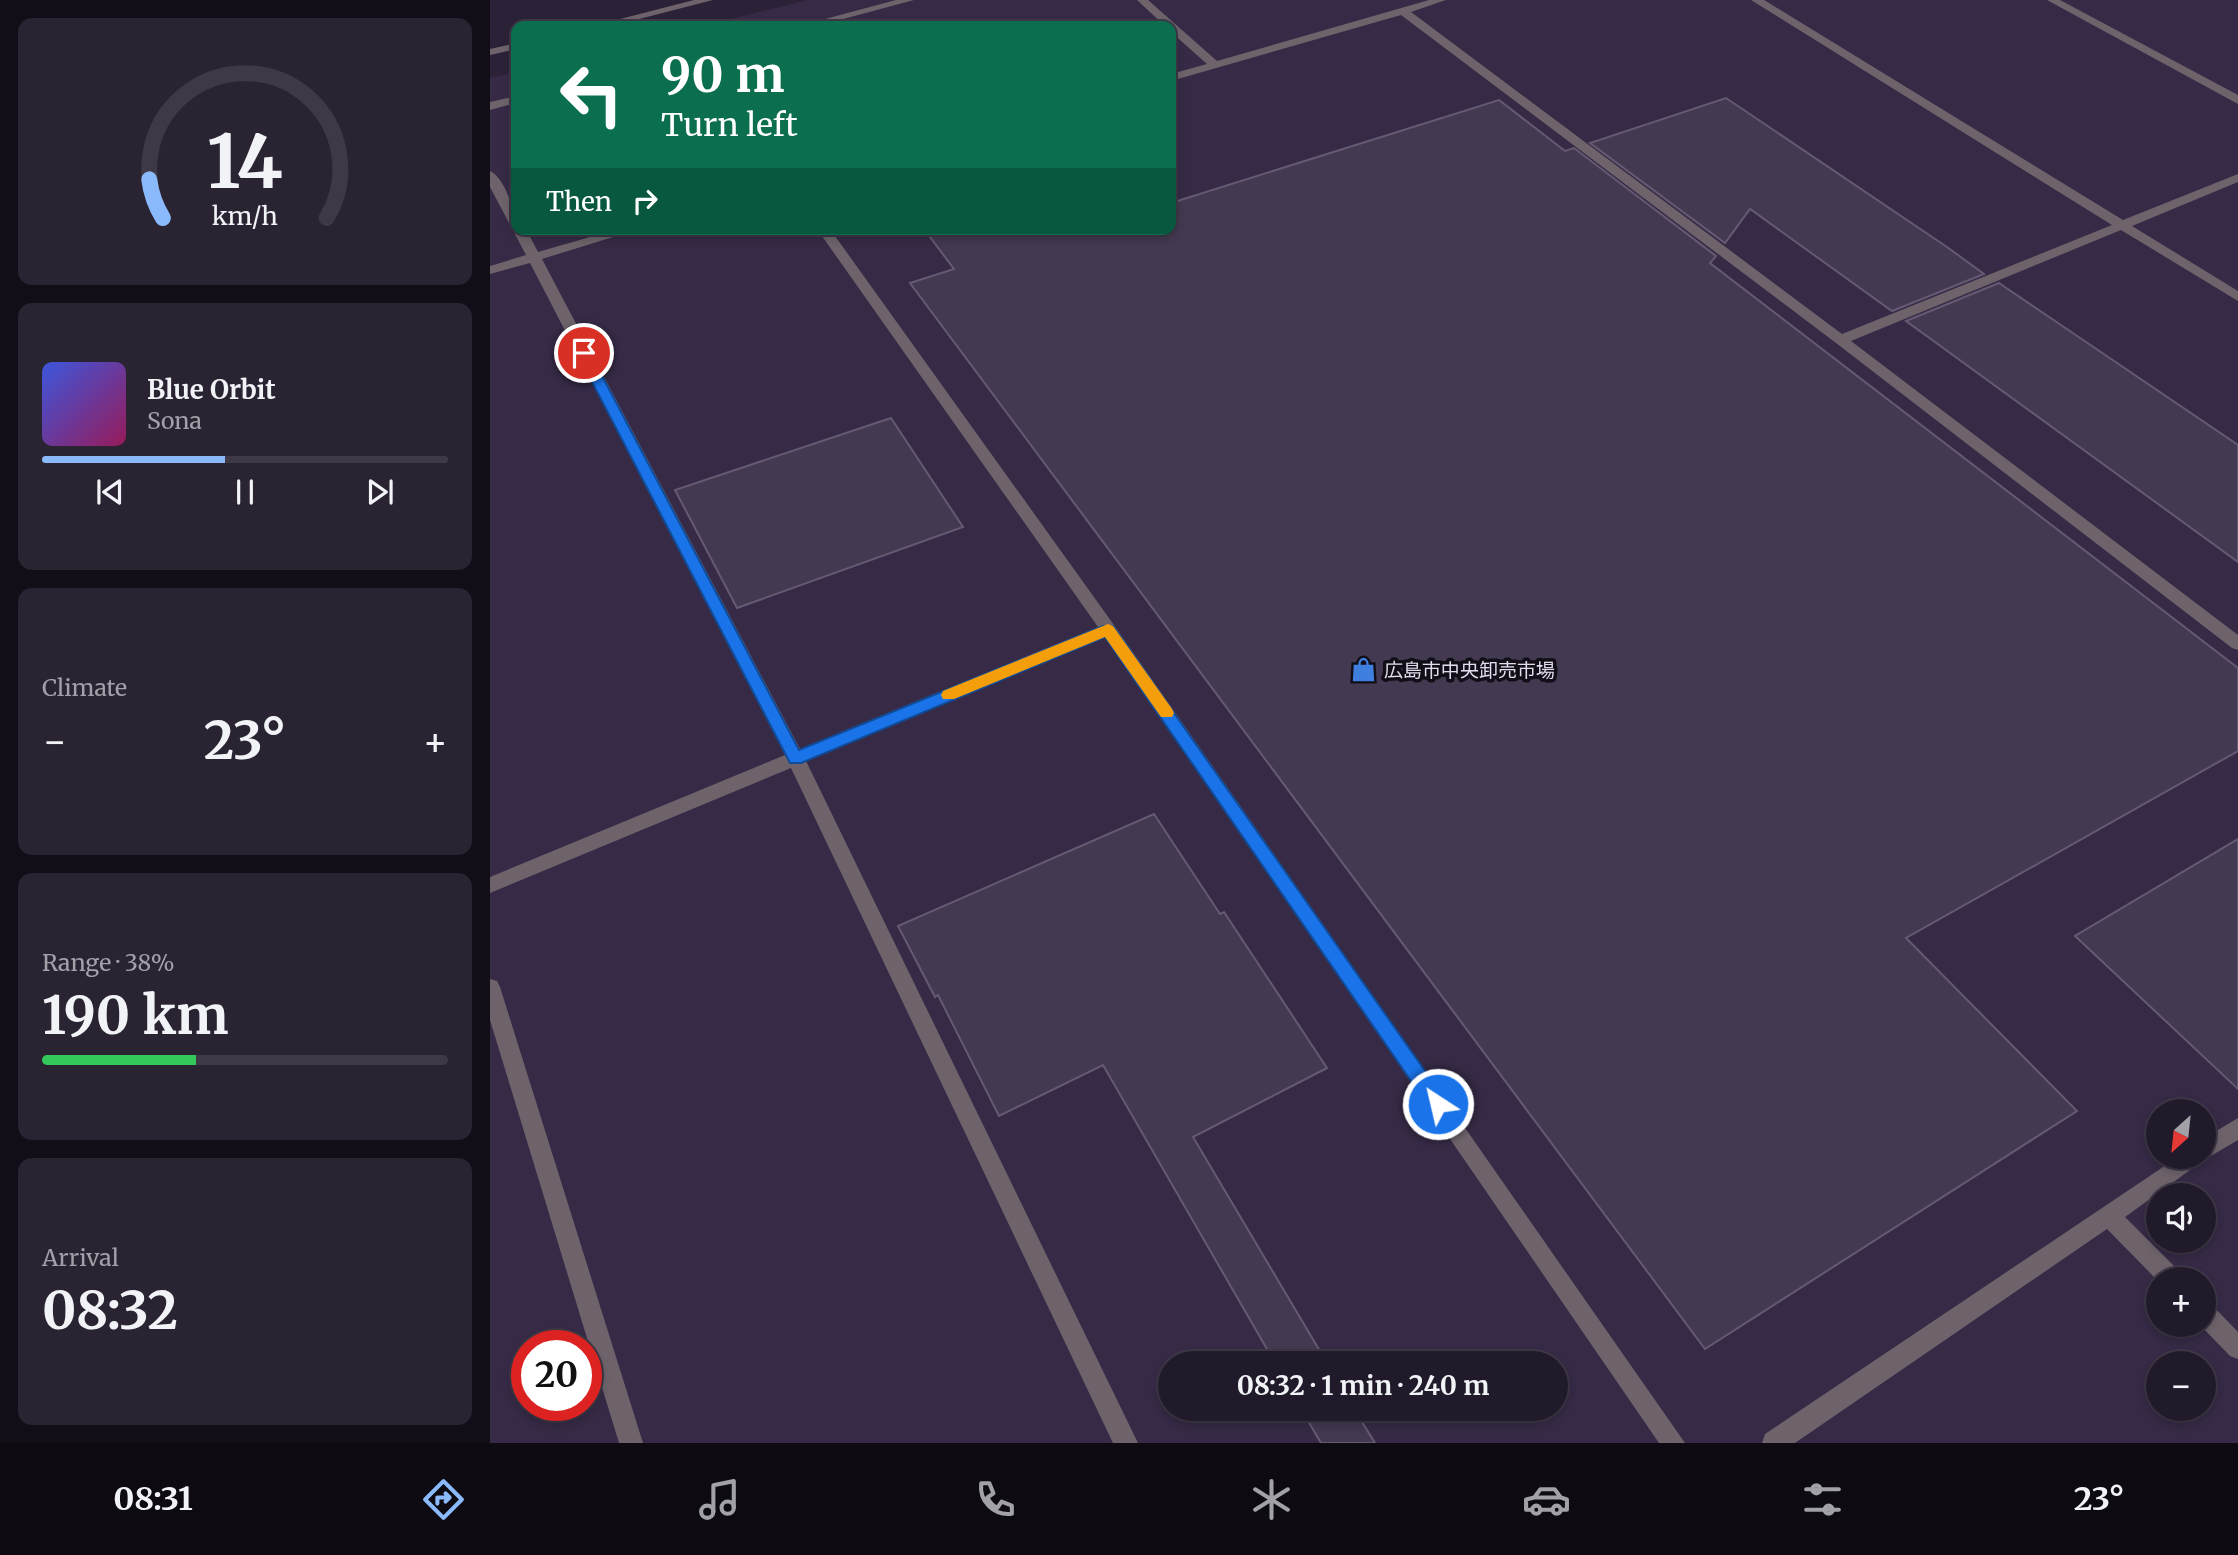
<!DOCTYPE html>
<html lang="en">
<head>
<meta charset="utf-8">
<style>
  :root { --surface:#211a2a; --page:#292332; --text:#f1f3f6; --muted:#a2a1a8; --line:#3e3847; --accent:#8abafc }
  body { margin:0; font-family:Merriweather,"Noto Sans JP",serif; background:var(--page); color:var(--text); height:100vh; display:flex; flex-direction:column; font-size:26px; white-space:nowrap }
  * { box-sizing:border-box; margin:0 }
  p { font-size:23px; color:var(--muted) }
  .icon { flex:none; width:38px; height:38px; fill:none; stroke:currentColor; stroke-width:2; stroke-linecap:round; stroke-linejoin:round }
  .map { position:relative; flex:1; overflow:hidden }
  .side { display:flex; flex-direction:column; gap:18px; padding:18px; background:#120e17; width:490px }
  .side>* { flex:none }
  .top-card { position:absolute; left:21px; top:21px; width:665px; height:214px; border-radius:14px; box-shadow:0 4px 10px #0003,0 0 0 2px var(--line); background:#0b6e4f; color:#fff; overflow:hidden }
  .needle { width:46px; rotate:207deg }
  .fabs { position:absolute; left:1656px; top:1099px; display:grid; gap:14px }
  .fabs a { display:grid; place-items:center; width:70px; height:70px; border-radius:50%; background:var(--surface); box-shadow:0 4px 10px #0003,0 0 0 2px var(--line); font-size:35px }
  .speed { position:absolute; left:21px; top:1330px; display:flex; gap:14px; font-size:35px; font-weight:700; text-align:center }
  .speed>* { display:grid; place-content:center; width:91px; height:91px; border-radius:50%; background:var(--surface); box-shadow:0 4px 10px #0003,0 0 0 2px var(--line); line-height:1 }
  .speed .limit { border:10px solid #d22; background:#fff; color:#111 }
  .pin { position:absolute; display:grid; place-items:center; width:60px; height:60px; color:#fff; margin:-30px; border:4px solid #fff; border-radius:50%; box-shadow:0 2px 7px #0007 }
  .me { position:absolute; width:77px; margin:-38px; rotate:325deg; stroke-linejoin:round; filter:drop-shadow(0 0 5px #0008) }
  .turn { display:flex; align-items:center; gap:24px; height:147px; padding:0 35px; font-size:32px }
  .turn .icon { width:91px; height:91px; stroke-width:2.5 }
  .turn b { display:block; font-size:49px; line-height:60px }
  .then { display:flex; align-items:center; height:66px; padding:0 35px; background:#0003; gap:14px; font-size:26px }
  .big { font-size:52px; font-weight:700; line-height:1.1 }
  .side .card { flex:1; display:flex; flex-direction:column; justify-content:center; gap:10px; min-width:0; padding:0 24px; border-radius:14px; background:var(--page) }
  .side .dial { align-items:center; gap:0 }
  .dial svg { height:182px; overflow:visible; fill:none; stroke:var(--line); stroke-width:7; stroke-linecap:round; text-anchor:middle }
  .dial text { fill:var(--text); stroke:none }
  .song { display:flex; align-items:center; gap:21px }
  .cover { width:84px; height:84px; border-radius:10px; background:linear-gradient(135deg,hsl(230 70% 55%),hsl(330 70% 35%)) }
  .played { height:7px; border-radius:4px; background:linear-gradient(90deg,var(--accent) 45%,var(--line) 45%) }
  .keys { display:flex; justify-content:space-around; direction:ltr }
  .heat { display:flex; justify-content:space-between; align-items:center; font-size:38px; direction:ltr }
  .charge { height:10px; border-radius:5px; background:linear-gradient(90deg,#34c759 38%,var(--line) 0) }
  .trip { position:absolute; left:668px; top:1351px; width:410px; height:70px; border-radius:35px; background:var(--surface); box-shadow:0 4px 10px #0003,0 0 0 2px var(--line); font-weight:700; line-height:70px; text-align:center }
  .tab-bar { display:flex; height:112px; justify-content:space-around; align-items:center; background:#0d0a11; color:var(--muted) }
  .tab-bar .icon { width:49px; height:49px }
  .tab-bar .selected { color:var(--accent) }
  .tab-bar b { font-size:32px; color:var(--text) }
  main { display:flex; flex:1; min-height:0 }
  .map>svg:first-child { display:block }
  .built { fill:#362a46; fill-rule:evenodd }
  .building { fill:#433950; stroke:#655a73; stroke-width:2 }
  .lines { fill:none; stroke-linecap:round; stroke-linejoin:round }
  .minor { fill:#6e636b; fill-rule:evenodd }
  .route { fill:#1a73e8; stroke:#114b97; stroke-width:2 }
  .slow { fill:#f59e0b }
  .labels { text-anchor:middle; stroke-width:7; stroke-linejoin:round; paint-order:stroke }
  .poi-label { font-size:19px; fill:#e2dceb; stroke:#120e18; text-anchor:start }
</style>
</head>
<body>
<main>
<section class="side">
<div class="card dial"><svg viewBox="0 0 100 80">
<path d="M14 69A42 42 0 1 1 86 69"/>
<path d="M14 69A42 42 0 0 1 8 52" stroke="#8abafc"/>
<text x="50" y="56" font-size="32" font-weight="700">14</text>
<text x="50" y="72" font-size="11">km/h</text>
</svg></div>
<div class="card">
<div class="song"><i class="cover"></i><div><b>Blue Orbit</b><p>Sona</p></div></div>
<div class="played"></div>
<div class="keys"><svg class="icon" aria-label="previous" viewBox="0 0 24 24"><path d="M18 5L8 12l10 7zM5 5v14"/></svg><svg class="icon" aria-label="pause" viewBox="0 0 24 24"><path d="M8 5v14M16 5v14"/></svg><svg class="icon" aria-label="next" viewBox="0 0 24 24"><path d="M6 5l10 7-10 7zM19 5v14"/></svg></div>
</div>
<div class="card"><p>Climate</p>
<div class="heat"><a>−</a><b class="big">23°</b><a>+</a></div>
</div>
<div class="card"><p>Range · 38%</p><b class="big">190 km</b><div class="charge"></div></div>
<div class="card"><p>Arrival</p><b class="big">08:32</b></div>
</section>
<div class="map">
<svg width="1748" height="1443" viewBox="0 0 1748 1443">
  <rect width="100%" height="100%" fill="#2c2238"/>
  <!-- built -->
  <path class="built" d="M 318,0 L 1748,0 L 1748,1443 L 0,1443 L 0,78 L 26,72 L 26,229 L 681,229 L 681,26 L 212,26 ZM 1668,1111 L 1713,1111 L 1713,1157 L 1668,1157 ZM 1668,1195 L 1713,1195 L 1713,1241 L 1668,1241 ZM 1668,1279 L 1713,1279 L 1713,1325 L 1668,1325 ZM 37,1346 L 96,1346 L 96,1405 L 37,1405 ZM 681,1363 L 1066,1363 L 1066,1409 L 681,1409 ZM 1668,1363 L 1713,1363 L 1713,1409 L 1668,1409 Z"/>
  <!-- building -->
  <path class="building" d="M 1236,98 L 1457,247 L 1494,274 L 1402,311 L 1260,209 L 1235,243 L 1100,143 Z
    M 1009,100 L 1075,151 L 1084,148 L 1226,256 L 1220,263 L 1748,668 L 1748,751 L 1416,938 L 1587,1111 L 1215,1349 L 420,283 L 464,269 L 434,229 L 681,229 L 681,203 Z
    M 1509,283 L 1748,445 L 1748,562 L 1416,321 Z
    M 401,418 L 473,527 L 247,608 L 185,490 Z
    M 664,814 L 730,914 L 734,912 L 837,1068 L 703,1137 L 837,1363 L 785,1363 L 613,1065 L 509,1116 L 448,995 L 445,997 L 408,926 Z
    M 1748,839 L 1748,1089 L 1585,936 Z
    M 811,1409 L 864,1409 L 885,1443 L 831,1443 Z"/>
  <g class="lines">
    <!-- minor -->
    <path class="minor" d="M 204,0 L 223,0 L 122,26 L 103,26 Z
      M 406,0 L 424,0 L 327,26 L 309,26 Z
      M 647,0 L 658,0 L 727,61 L 939,0 L 956,0 L 921,12 L 1352,334 L 1622,225 L 1261,0 L 1274,0 L 1633,220 L 1748,174 L 1748,182 L 1642,226 L 1748,291 L 1748,301 L 1631,230 L 1361,341 L 1748,635 L 1748,650 L 1742,648 L 1346,343 L 911,15 L 681,81 L 681,74 L 717,64 L 681,32 L 681,26 L 675,26 Z
      M 1557,0 L 1570,0 L 1748,95 L 1748,104 Z
      M 26,43 L 26,49 L 0,55 L 0,49 Z
      M 26,96 L 26,103 L 0,110 L 0,102 Z
      M 0,171 C 15,178 26,213 26,229 L 36,229 L 48,252 L 128,229 L 149,229 L 52,259 L 310,749 L 608,627 L 327,229 L 340,229 L 624,625 L 1195,1443 L 1169,1443 L 615,637 L 316,761 L 648,1443 L 623,1443 L 301,768 L 0,893 L 0,877 L 295,755 L 40,263 L 0,274 L 0,266 L 36,255 L 0,187 Z
      M 0,979 L 7,981 L 10,987 L 153,1443 L 129,1443 L 0,1020 Z
      M 1748,1118 L 1748,1140 L 1714,1160 L 1635,1217 L 1689,1271 L 1692,1279 L 1668,1281 L 1617,1229 L 1305,1443 L 1272,1443 L 1275,1434 L 1688,1157 L 1713,1157 L 1713,1139 Z
      M 1713,1301 L 1721,1304 L 1748,1332 L 1748,1359 L 1740,1356 L 1710,1325 L 1713,1325 Z"/>
  </g>
  <!-- route -->
  <path class="route" d="M 94,349 L 100,353 L 309,750 L 613,626 L 623,626 L 954,1098 L 957,1104 L 954,1110 L 948,1112 L 941,1110 L 615,637 L 311,763 L 300,763 L 87,353 Z"/>
  <!-- slow -->
  <path class="slow" d="M 618,624 L 623,626 L 682,709 L 684,713 L 682,717 L 671,717 L 615,637 L 464,699 L 453,699 L 451,695 L 453,691 Z"/>
  <!-- icons -->
  <defs>
    <symbol id="shop-bare" viewBox="-9 -9 18 18"><path d="M-5-2.5h2.3a2.7 3.5 0 0 1 5.4 0H5L5.5 6h-11ZM-1.5-2.5h3a1.5 2.3 0 0 0-3 0Z" fill="#3f7fe0" stroke="#120e18" stroke-width="2.5" paint-order="stroke"/></symbol>
  </defs>
  <g fill-rule="evenodd">
    <use href="#shop-bare" x="856" y="652" width="35" height="35"/>
  </g>
  <g class="labels">
    <!-- poi labels -->
    <g class="poi-label">
      <text x="894" y="677">広島市中央卸売市場</text>
    </g>
  </g>
</svg>
<div class="fabs">
<a><svg class="needle" viewBox="-14 -14 28 28"><path d="M0-13l5 13h-10z" fill="#e53935"/><path d="M0 13l5-13h-10z" fill="#a2a1a8"/></svg></a>
<a><svg class="icon" aria-label="sound" viewBox="0 0 24 24"><path d="M4 9h4l5-4v14l-5-4H4zM17 9q2 3 0 6"/></svg></a>
<a>+</a>
<a>−</a>
</div>
<div class="speed"><div class="limit">20</div></div>
<div class="pin" style="left:94px;top:353px;background:#d93025"><svg class="icon" aria-label="arrive" viewBox="0 0 24 24"><path d="M6 21V4h12l-3 4 3 4H6"/></svg></div>
<svg class="me" style="left:948px;top:1104px" viewBox="-20 -20 40 40"><circle r="17" fill="#1a73e8" stroke="#fff" stroke-width="3"/><path d="M0-11L8 9 0 5-8 9z" fill="#fff"/></svg>
<div class="trip">08:32 · 1 min · 240 m</div>
<div class="top-card">
<div class="turn"><svg class="icon" aria-label="left" viewBox="0 0 24 24"><path d="M17 20v-9H6M10 6l-5 5 5 5"/></svg><div><b>90 m</b>Turn left</div></div>
<div class="then">Then<svg class="icon" aria-label="right" viewBox="0 0 24 24"><path d="M7 20v-9h11M14 6l5 5-5 5"/></svg></div>
</div>
</div>
</main>
<nav class="tab-bar">
<b>08:31</b>
<svg class="icon selected" aria-label="directions" viewBox="0 0 24 24"><path d="M12 3l9 9-9 9-9-9zM9 14v-3h6M13 9l2 2-2 2"/></svg>
<svg class="icon" aria-label="music" viewBox="0 0 24 24"><path d="M9 18V5l10-2v13"/><circle cx="6" cy="18" r="3"/><circle cx="16" cy="16" r="3"/></svg>
<svg class="icon" aria-label="phone" viewBox="0 0 24 24"><path d="M5 4h4l2 5-3 2q2 4 5 5l2-3 5 2v4C11 20 4 13 5 4z"/></svg>
<svg class="icon" aria-label="climate" viewBox="0 0 24 24"><path d="M12 3v18M4 7l16 10M4 17L20 7"/></svg>
<svg class="icon" aria-label="car" viewBox="0 0 24 24"><path d="M5 17H2v-5l4-1 3-4h7l3 4 3 1v5h-3M9 17h6M6 11h13"/><circle cx="7" cy="17" r="2"/><circle cx="17" cy="17" r="2"/></svg>
<svg class="icon" aria-label="filters" viewBox="0 0 24 24"><path d="M4 7h16M4 17h16"/><circle cx="9" cy="7" r="2"/><circle cx="15" cy="17" r="2"/></svg>
<b>23°</b>
</nav>
</body>
</html>
